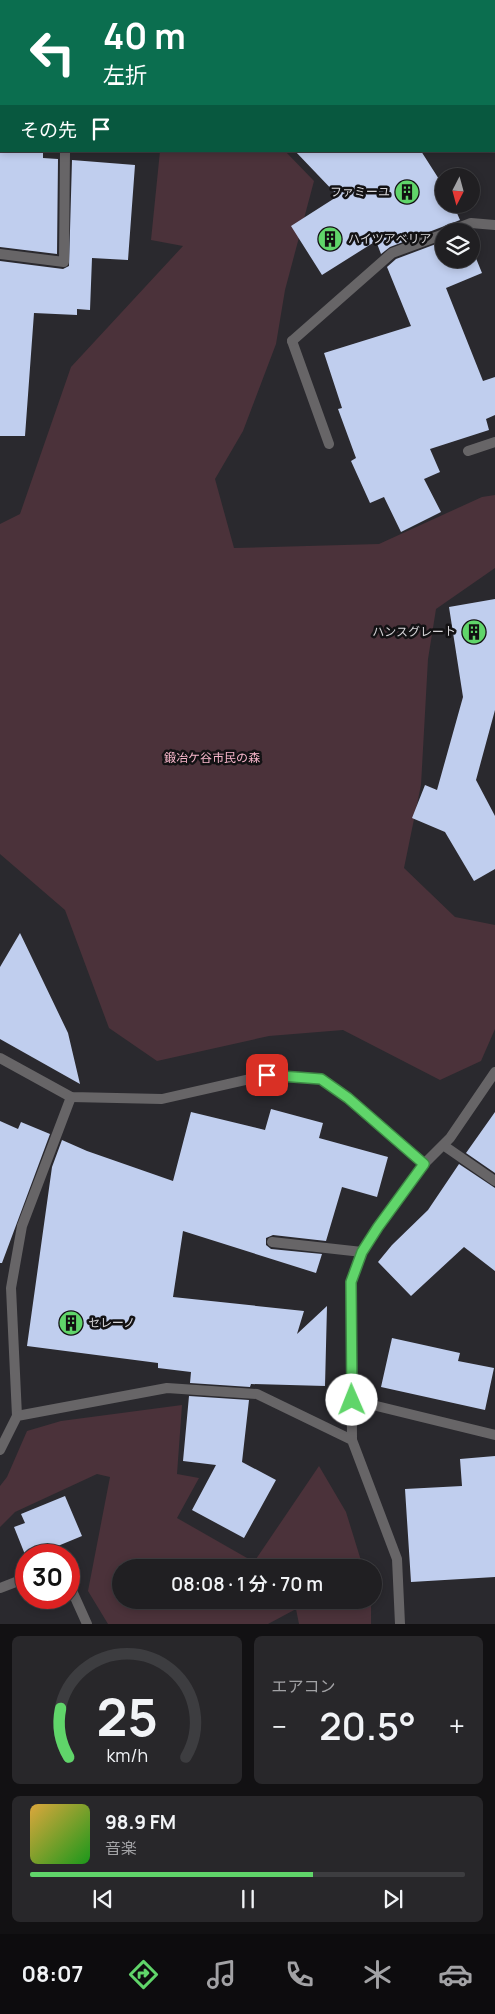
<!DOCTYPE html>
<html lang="ja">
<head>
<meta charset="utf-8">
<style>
  :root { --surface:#201f22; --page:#28272a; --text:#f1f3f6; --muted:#a2a2a5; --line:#3d3d40; --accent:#60d56a }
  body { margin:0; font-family:Manrope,"Noto Sans JP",sans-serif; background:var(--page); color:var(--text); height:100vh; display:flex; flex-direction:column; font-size:19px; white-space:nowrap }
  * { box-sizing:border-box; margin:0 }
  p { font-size:16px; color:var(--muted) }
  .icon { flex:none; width:28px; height:28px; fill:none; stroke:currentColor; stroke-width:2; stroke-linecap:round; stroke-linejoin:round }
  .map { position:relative; height:1624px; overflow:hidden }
  .panel { display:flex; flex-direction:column; gap:12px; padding:12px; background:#121113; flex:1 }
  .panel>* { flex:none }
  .banner { position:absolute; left:0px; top:0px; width:495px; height:152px; box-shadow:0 2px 8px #0003,0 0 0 1px var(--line); background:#0b6e4f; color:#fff; overflow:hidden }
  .needle { width:32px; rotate:186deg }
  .tools { position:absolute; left:435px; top:168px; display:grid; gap:10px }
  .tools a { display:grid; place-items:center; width:45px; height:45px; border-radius:50%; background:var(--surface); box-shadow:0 2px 8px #0003,0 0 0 1px var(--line); font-size:25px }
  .speed { position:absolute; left:15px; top:1544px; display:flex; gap:10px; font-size:25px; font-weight:700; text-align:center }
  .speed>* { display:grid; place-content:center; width:65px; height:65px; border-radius:50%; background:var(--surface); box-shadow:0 2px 8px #0003,0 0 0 1px var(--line); line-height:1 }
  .speed .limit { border:8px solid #d22; background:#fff; color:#111 }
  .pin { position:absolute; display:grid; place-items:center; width:42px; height:42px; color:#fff; margin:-21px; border-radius:10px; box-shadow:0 2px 8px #0006 }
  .me { position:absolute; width:55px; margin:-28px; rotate:359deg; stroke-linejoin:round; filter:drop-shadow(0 0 4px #0008) }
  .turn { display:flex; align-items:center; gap:18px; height:105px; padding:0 20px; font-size:22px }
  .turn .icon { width:65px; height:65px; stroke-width:2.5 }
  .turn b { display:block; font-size:35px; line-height:42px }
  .then { display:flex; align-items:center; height:48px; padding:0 20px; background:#0003; gap:10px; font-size:19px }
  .big { font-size:38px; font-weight:600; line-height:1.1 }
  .panel .widget { flex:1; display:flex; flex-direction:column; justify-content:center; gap:8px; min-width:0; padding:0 18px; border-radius:8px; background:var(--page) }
  .panel .dial { align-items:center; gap:0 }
  .dial svg { height:130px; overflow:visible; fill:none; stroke:var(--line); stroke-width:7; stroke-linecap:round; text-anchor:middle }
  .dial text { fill:var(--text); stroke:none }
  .song { display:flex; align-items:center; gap:15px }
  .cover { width:60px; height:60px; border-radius:8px; background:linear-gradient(135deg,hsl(40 70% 55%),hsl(120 70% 35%)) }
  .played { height:5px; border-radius:2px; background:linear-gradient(90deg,var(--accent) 65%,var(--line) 65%) }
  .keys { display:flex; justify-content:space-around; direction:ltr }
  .heat { display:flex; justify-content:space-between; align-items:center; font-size:28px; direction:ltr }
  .panel .tiles { flex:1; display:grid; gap:12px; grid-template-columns:1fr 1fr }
  .widget:last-child { grid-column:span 2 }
  .trip { position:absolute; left:112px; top:1559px; width:270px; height:50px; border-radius:25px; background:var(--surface); box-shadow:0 2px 8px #0003,0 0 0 1px var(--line); font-weight:600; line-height:50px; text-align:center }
  .tabs { display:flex; height:80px; justify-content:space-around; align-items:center; background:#0d0c0e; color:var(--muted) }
  .tabs .icon { width:35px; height:35px }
  .tabs .active { color:var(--accent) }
  .tabs b { font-size:22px; color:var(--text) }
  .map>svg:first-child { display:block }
  .green { fill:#4b323a }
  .building { fill:#c0ceee }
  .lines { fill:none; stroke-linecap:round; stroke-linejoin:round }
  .service { stroke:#676567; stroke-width:10 }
  .minor { stroke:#676567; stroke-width:10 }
  .route-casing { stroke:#3e8a45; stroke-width:12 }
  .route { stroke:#60d56a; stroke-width:9 }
  .labels { text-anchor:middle; stroke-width:5; stroke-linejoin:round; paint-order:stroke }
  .poi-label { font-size:12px; fill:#d6d5d8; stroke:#131214; text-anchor:end }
  .park-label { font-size:12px; fill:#f7b7cb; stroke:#131214 }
</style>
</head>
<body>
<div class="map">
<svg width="495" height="1624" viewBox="0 0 495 1624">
  <rect width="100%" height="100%" fill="#2a292e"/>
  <!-- green -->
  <path class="green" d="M 160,151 L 285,151 L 314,181 L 285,290 L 276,344 L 243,431 L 215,479 L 234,548 L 379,544 L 482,497 L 495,495 L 495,568 L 436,609 L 428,659 L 421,785 L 404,868 L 455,917 L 495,925 L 495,1029 L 481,1061 L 440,1080 L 343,1030 L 269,1036 L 157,1061 L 109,1028 L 65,910 L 0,854 L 0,524 L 20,514 L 71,367 L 183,246 L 151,240 Z
    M 182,1405 L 177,1474 L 199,1478 L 177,1518 L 254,1562 L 319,1466 L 346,1512 L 363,1567 L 121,1568 L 121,1600 L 371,1600 L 371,1624 L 299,1624 L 296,1609 L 268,1624 L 108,1624 L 88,1591 L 110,1477 L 97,1474 L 15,1512 L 0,1527 L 0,1486 L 7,1477 L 27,1431 L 61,1421 Z"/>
  <!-- building -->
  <path class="building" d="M 0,151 L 43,151 L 43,158 L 58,159 L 57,254 L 0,247 Z
    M 295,151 L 421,151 L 444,187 L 444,204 L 453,204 L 460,220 L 390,247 L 381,254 L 376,241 L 322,275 L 291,226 L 338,196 Z
    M 72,160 L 135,165 L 128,260 L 92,258 L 90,310 L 77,309 L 77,315 L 34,313 L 25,436 L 0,436 L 0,261 L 63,269 L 69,266 Z
    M 444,241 L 444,259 L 471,259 L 471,246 L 482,273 L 446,288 L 483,381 L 495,377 L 495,415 L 486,419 L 489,430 L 430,449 L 440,472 L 424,479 L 441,512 L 401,532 L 384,497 L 370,503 L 351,461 L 356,458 L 338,409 L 342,408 L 324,353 L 411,326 L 387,267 L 396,259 Z
    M 495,599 L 495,710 L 476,780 L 495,816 L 495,869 L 474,881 L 445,832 L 412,818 L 425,785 L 437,790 L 463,697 L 449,607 Z
    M 20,933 L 68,1033 L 80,1084 L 0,1039 L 0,967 Z
    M 271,1109 L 323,1123 L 319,1138 L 388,1157 L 377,1197 L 342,1187 L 326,1241 L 273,1235 L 266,1238 L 266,1245 L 271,1249 L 322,1254 L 316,1273 L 183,1231 L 173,1297 L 304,1311 L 297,1334 L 327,1306 L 325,1386 L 251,1384 L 250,1387 L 190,1383 L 191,1372 L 158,1368 L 158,1363 L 27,1346 L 52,1167 L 62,1140 L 87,1151 L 173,1181 L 191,1112 L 265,1130 Z
    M 495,1112 L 495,1173 L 466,1153 Z
    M 0,1121 L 18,1129 L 21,1122 L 50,1134 L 2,1263 L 0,1263 Z
    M 459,1164 L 495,1188 L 495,1271 L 464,1247 L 411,1296 L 378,1262 L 392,1245 L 428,1210 Z
    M 392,1338 L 460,1353 L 458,1361 L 494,1368 L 485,1410 L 381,1387 Z
    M 189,1396 L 249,1400 L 242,1462 L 276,1480 L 244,1538 L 192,1510 L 216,1465 L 183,1461 Z
    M 495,1456 L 495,1577 L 411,1582 L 405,1489 L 462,1486 L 460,1459 Z
    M 65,1496 L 82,1536 L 36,1555 L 26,1555 L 26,1557 L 14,1527 L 25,1523 L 21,1514 Z"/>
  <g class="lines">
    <!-- service -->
    <path class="service" d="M 292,341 L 329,444
      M 468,451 L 495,442
      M 272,1242 L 362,1252
      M 17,1416 L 11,1288 L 22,1226 L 71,1097"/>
    <!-- minor -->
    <path class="minor" d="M 260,1 L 260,0
      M 0,83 L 1,83
      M 450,231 L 471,223 L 495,225
      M 0,254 L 64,262 L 65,151
      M 292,341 L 392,253 L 444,234
      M 0,1058 L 71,1097 L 162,1099 L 267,1075 L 321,1079 L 348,1098 L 424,1164
      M 443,1145 L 495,1181
      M 352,1400 L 495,1435
      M 0,1450 L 17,1416 L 167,1388 L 257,1394 L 352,1440
      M 69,1584 L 87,1624
      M 0,1588 L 26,1578
      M 400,1624 L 397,1559 L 352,1440 L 351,1282 L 362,1252 L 378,1227 L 424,1164 L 450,1138 L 495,1072"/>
  </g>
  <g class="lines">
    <defs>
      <path id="route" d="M 267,1075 L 321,1079 L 348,1098 L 424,1164 L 378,1227 L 362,1252 L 351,1282 L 352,1400"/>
    </defs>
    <!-- route casing -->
    <use href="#route" class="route-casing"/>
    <!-- route -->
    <use href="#route" class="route"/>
  </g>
  <!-- icons -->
  <defs>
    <symbol id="building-disc" viewBox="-11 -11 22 22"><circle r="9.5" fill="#60d56a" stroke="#131214"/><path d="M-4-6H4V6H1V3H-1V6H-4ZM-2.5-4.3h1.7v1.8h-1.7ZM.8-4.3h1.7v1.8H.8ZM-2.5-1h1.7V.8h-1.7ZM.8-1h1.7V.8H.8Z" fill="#111"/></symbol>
  </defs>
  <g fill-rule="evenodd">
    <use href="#building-disc" x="393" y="178" width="28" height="28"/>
    <use href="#building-disc" x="316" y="225" width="28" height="28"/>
    <use href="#building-disc" x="460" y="618" width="28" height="28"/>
    <use href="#building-disc" x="57" y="1309" width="28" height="28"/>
  </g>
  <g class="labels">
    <!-- poi labels -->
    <g class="poi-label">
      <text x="390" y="196">ファミーユ</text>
      <text x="348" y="243" text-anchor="start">ハイツアベリア</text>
      <text x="456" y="636">ハンスグレート</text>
      <text x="88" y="1327" text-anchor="start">セレーノ</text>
    </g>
    <!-- park labels -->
    <g class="park-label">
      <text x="212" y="762">鍛冶ケ谷市民の森</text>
    </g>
  </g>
</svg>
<div class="tools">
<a><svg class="needle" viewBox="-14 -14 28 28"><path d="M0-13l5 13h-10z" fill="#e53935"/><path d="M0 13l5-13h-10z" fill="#a2a2a5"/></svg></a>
<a><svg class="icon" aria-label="layers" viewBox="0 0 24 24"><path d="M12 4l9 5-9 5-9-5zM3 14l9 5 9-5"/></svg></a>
</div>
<div class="speed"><div class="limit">30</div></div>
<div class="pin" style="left:267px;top:1075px;background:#d93025"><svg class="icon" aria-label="arrive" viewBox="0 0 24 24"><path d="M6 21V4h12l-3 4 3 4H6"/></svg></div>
<svg class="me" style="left:352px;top:1400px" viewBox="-20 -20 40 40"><circle r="19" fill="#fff"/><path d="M0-13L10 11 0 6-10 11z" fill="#60d56a"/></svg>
<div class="trip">08:08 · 1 分 · 70 m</div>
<div class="banner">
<div class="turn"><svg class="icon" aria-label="left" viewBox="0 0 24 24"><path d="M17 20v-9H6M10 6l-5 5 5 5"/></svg><div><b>40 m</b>左折</div></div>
<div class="then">その先<svg class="icon" aria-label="arrive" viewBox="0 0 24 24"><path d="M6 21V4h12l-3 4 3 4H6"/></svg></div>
</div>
</div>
<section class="panel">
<div class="tiles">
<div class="widget dial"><svg viewBox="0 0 100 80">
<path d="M14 69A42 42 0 1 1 86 69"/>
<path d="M14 69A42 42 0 0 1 9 39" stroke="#60d56a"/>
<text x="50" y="56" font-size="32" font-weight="700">25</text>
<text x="50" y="72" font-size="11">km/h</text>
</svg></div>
<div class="widget"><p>エアコン</p>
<div class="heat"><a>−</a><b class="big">20.5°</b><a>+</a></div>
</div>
<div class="widget">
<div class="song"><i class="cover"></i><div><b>98.9 FM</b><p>音楽</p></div></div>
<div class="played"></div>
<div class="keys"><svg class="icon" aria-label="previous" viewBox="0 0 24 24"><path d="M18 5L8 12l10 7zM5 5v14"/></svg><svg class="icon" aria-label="pause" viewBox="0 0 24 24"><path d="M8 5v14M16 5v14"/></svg><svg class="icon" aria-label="next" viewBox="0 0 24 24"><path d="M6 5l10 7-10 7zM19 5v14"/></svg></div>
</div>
</div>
</section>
<nav class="tabs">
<b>08:07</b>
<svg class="icon active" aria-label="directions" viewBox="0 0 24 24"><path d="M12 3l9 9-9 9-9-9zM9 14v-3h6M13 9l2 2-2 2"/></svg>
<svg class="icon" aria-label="music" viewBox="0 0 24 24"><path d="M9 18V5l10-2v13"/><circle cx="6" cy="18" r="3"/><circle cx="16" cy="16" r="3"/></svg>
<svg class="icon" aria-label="phone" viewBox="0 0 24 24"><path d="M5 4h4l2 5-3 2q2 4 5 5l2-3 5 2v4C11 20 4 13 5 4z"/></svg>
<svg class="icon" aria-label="climate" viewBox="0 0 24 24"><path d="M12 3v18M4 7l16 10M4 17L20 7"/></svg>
<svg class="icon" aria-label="car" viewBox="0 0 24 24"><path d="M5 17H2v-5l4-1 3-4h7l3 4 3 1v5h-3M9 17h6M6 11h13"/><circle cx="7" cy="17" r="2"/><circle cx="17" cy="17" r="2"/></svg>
</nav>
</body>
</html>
